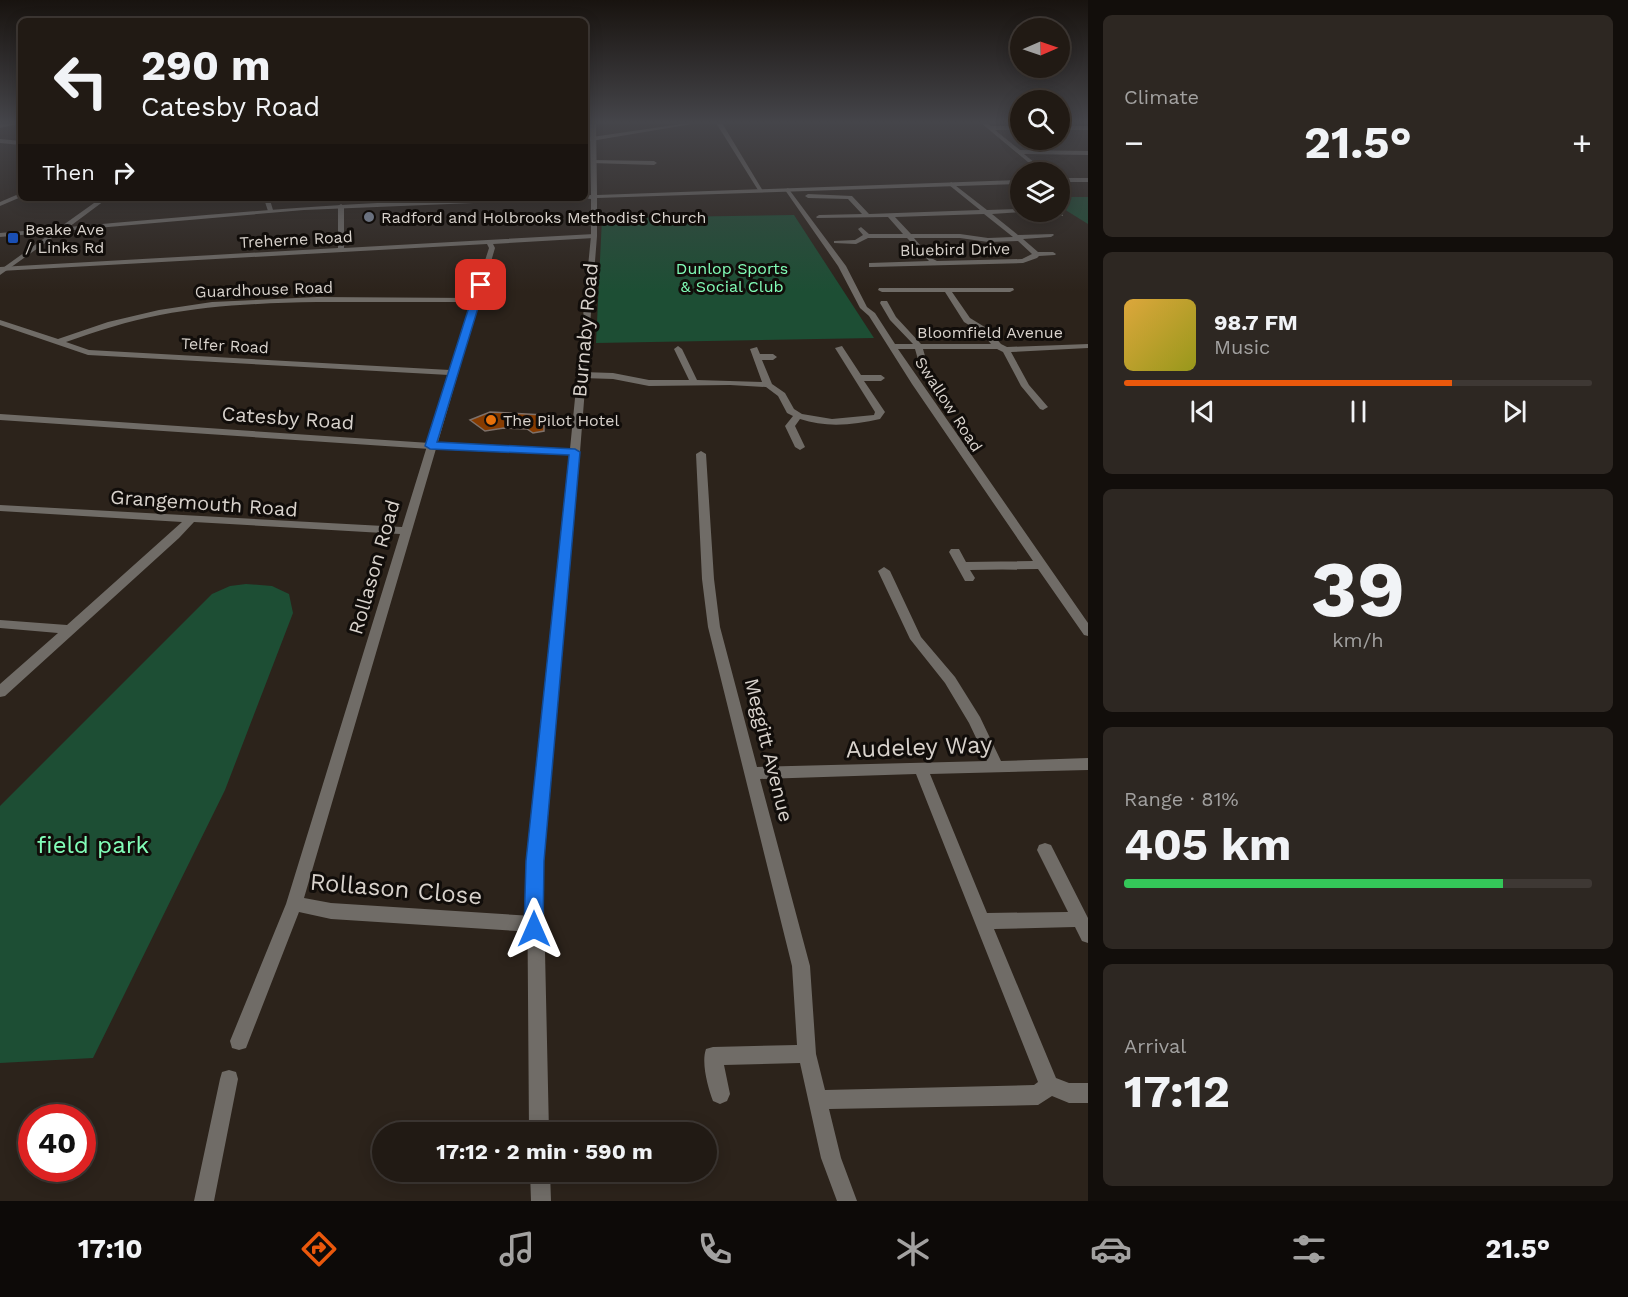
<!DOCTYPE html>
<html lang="en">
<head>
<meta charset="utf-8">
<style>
  :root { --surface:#211a14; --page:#2d2722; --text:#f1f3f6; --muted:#a2a1a0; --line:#3e3834; --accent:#ea580c }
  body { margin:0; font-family:"Work Sans",sans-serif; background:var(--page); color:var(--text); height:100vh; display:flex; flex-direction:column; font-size:22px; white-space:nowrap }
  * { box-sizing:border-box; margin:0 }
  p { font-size:20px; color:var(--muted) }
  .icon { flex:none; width:33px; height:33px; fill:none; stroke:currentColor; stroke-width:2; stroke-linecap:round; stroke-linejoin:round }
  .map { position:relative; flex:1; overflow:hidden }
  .side { display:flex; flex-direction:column; gap:15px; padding:15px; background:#120e0b; width:540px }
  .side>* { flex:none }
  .guide { position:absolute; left:18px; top:18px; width:570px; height:183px; border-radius:9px; box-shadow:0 3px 15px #0003,0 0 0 2px var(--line); background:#211a14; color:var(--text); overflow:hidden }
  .needle { width:39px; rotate:88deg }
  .tools { position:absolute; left:1010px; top:18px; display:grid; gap:12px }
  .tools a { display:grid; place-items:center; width:60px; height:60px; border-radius:50%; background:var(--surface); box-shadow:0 3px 15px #0003,0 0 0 2px var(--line); font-size:30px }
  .speed { position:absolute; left:18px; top:1104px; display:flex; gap:12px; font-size:30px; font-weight:700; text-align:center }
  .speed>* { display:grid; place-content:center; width:78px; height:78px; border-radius:50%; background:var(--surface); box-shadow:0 3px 15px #0003,0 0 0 2px var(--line); line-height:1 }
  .speed .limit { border:9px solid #d22; background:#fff; color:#111 }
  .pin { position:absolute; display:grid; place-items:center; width:51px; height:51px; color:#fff; margin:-26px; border-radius:12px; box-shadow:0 3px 9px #0006 }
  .me { position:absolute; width:66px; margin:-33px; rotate:0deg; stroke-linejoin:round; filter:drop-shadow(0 0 4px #0008) }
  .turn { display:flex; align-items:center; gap:21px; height:126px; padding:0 24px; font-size:27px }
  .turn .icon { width:78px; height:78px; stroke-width:2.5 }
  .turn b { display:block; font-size:42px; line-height:51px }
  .then { display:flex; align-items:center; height:57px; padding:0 24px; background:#0003; gap:12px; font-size:22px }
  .big { font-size:45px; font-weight:700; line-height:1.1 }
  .side .tile { flex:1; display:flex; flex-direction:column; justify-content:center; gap:9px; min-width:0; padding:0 21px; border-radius:9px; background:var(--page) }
  .side .dial { align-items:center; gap:0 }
  .dial b { font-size:78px; line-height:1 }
  .song { display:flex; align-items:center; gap:18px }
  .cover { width:72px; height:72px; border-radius:9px; background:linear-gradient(135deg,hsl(40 70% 55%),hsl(60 70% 35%)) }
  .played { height:6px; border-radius:3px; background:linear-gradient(90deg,var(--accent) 70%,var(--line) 70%) }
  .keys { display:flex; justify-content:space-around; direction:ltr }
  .heat { display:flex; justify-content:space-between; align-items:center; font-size:33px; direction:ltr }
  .charge { height:9px; border-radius:4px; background:linear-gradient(90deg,#34c759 81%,var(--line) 0) }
  .trip { position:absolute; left:372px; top:1122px; width:345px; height:60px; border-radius:30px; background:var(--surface); box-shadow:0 3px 15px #0003,0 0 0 2px var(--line); font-weight:700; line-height:60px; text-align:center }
  .menu { display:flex; height:96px; justify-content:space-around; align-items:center; background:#0d0a08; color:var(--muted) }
  .menu .icon { width:42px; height:42px }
  .menu .selected { color:var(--accent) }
  .menu b { font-size:27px; color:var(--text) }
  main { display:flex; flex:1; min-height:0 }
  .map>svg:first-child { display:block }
  .green { fill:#1d4e34 }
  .building { fill:#863b00; stroke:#7e716a; stroke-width:1.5 }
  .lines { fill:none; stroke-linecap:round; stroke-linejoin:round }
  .minor { fill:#706c67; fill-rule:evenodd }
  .tertiary { fill:#706c67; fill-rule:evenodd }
  .route { fill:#1a73e8; stroke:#114b97; stroke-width:1.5 }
  .worship-dot { fill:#6b7280; stroke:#110d0a; stroke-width:2 }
  .transit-dot { fill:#1a4fb4; stroke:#110d0a; stroke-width:2 }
  .food-dot { fill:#e8710a; stroke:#110d0a; stroke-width:2 }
  .labels { text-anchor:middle; stroke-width:6; stroke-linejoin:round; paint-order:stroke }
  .far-poi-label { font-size:16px; fill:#d8d2cc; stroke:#110d0a; text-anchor:start }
  .far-street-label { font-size:16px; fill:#d8d2cc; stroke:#110d0a }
  .far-park-label { font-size:16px; fill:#82feb8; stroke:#110d0a }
  .street-label { font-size:20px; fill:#d8d2cc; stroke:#110d0a }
  .near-street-label { font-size:24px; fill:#d8d2cc; stroke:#110d0a }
  .near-park-label { font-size:24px; fill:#82feb8; stroke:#110d0a }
</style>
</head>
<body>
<main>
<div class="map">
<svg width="1088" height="1201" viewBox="0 0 1088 1201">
  <rect width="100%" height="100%" fill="#2c231b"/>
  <!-- green -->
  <path class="green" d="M 1059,197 L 1088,197 L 1088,224 L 1059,206 Z
    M 794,215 L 874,338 L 596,343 L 602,218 Z
    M 246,584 L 272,586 L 289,594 L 293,613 L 225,790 L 93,1058 L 0,1063 L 0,806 L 212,594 L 230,586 Z"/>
  <!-- building -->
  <path class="building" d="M 490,412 L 544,415 L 544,431 L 533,433 L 527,429 L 504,428 L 485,431 L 470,420 Z"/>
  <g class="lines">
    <!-- minor -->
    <path class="minor" d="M 12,123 L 21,123 L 0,128 L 0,124 Z
      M 688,123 L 698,123 L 585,142 L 585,138 Z
      M 716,123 L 722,123 L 763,191 L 758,190 Z
      M 981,123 L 986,123 L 991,126 L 1020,126 L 1020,130 L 995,130 L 1020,150 L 1088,151 L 1088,155 L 1024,154 L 1046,172 L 1040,172 Z
      M 1059,126 L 1088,126 L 1088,130 L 1059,130 Z
      M 0,139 L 21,141 L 21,145 L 0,143 Z
      M 593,160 L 654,161 L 657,163 L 654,165 L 591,163 Z
      M 951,182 L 987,210 L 1020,209 L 1022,212 L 992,214 L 1018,235 L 1053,234 L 1054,235 L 1051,237 L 1023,239 L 1038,252 L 1053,252 L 1056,254 L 1055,255 L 1039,256 L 1037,258 L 1023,263 L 872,267 L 869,267 L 869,263 L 929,261 L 907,238 L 868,238 L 856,244 L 834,243 L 834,241 L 855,240 L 863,235 L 858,229 L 861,227 L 869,234 L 903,234 L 888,217 L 817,218 L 816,217 L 819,215 L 862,214 L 848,199 L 808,198 L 805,196 L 808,194 L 852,196 L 869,214 L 980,210 L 949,185 ZM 984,214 L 1013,237 L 988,238 L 960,234 L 911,234 L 895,217 ZM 914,238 L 960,238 L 988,242 L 1018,241 L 1032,254 L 1022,259 L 937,261 L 931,258 Z
      M 788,188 L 846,266 L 867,307 L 875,313 L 895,344 L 913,344 L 890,320 L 880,303 L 881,301 L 887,301 L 896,317 L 921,344 L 991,344 L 982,333 L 964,322 L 945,292 L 882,292 L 878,290 L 879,288 L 1013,288 L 1014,290 L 1010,292 L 952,292 L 970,318 L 988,329 L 1001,344 L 1007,347 L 1088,344 L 1088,348 L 1011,352 L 1029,385 L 1048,407 L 1043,410 L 1040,409 L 1021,386 L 1003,352 L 997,349 L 923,349 L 929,370 L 954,404 L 949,407 L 946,406 L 921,370 L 915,349 L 898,349 L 1088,623 L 1088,636 L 1084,635 L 1038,569 L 970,570 L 975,578 L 973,581 L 965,581 L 949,552 L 951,549 L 959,549 L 966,562 L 1033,561 L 912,384 L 869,316 L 860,308 L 838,266 L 785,190 Z
      M 21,193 L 21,197 L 0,206 L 0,202 Z
      M 254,198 L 270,200 L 273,210 L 268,211 L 265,202 Z
      M 341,204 L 344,206 L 344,248 L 594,234 L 597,236 L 594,238 L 493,244 L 495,248 L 304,898 L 331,903 L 533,916 L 539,918 L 541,924 L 539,930 L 533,932 L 331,919 L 299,912 L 246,1048 L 239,1050 L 232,1048 L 230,1041 L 286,904 L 400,534 L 194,522 L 179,538 L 5,696 L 0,697 L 0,684 L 58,633 L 0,628 L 0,620 L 67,625 L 182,522 L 0,511 L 0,505 L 402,527 L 449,375 L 88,355 L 0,325 L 0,320 L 58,339 L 108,322 L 159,310 L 212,302 L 317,297 L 473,298 L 489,248 L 487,244 L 0,271 L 0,267 L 338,248 L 338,206 ZM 317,302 L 471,302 L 450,370 L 89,350 L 66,342 C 97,331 128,321 160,315 C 212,305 265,303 317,302 Z
      M 1059,211 L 1063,214 L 1063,216 L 1059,216 L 1054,212 Z
      M 678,346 L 682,349 L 697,380 L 762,382 L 750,349 L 757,347 L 760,354 L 773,354 L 777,357 L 773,360 L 762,360 L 772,384 L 785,393 L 794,409 L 802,414 L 832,419 L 874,415 L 875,412 L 835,348 L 842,346 L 861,375 L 881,375 L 885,378 L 881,381 L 864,381 L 885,412 L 880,419 C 854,425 826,428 800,419 L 795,426 L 805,447 L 800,450 L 795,447 L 785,426 L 793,416 L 787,413 L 778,396 L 766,387 L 730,385 L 649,386 L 613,379 L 582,378 L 578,375 L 582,372 L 613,373 L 649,380 L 689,380 L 674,349 Z
      M 701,451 L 706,454 L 714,579 L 720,627 L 757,767 L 987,761 L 969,723 L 945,683 L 910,639 L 878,571 L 884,567 L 890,571 L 921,637 L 955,677 L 980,717 L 1001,761 L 1088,758 L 1088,770 L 930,774 L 987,913 L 1068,912 L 1037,850 L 1039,845 L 1045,843 L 1051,845 L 1088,918 L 1088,943 L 1082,941 L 1075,927 L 994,929 L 1056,1078 L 1069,1083 L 1088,1083 L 1088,1103 L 1069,1103 L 1052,1096 L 1038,1105 L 829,1109 L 841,1158 L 857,1201 L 837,1201 L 821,1158 L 800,1063 L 724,1065 L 730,1094 L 727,1101 L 720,1104 L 713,1101 C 708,1088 701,1063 706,1049 L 713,1047 L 797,1045 L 792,966 L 708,627 L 702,579 L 696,454 ZM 916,774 L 1038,1082 L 1034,1085 L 825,1090 L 816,1054 L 810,966 L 760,779 Z
      M 229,1070 L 236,1072 L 238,1079 L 214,1201 L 194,1201 L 220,1079 L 222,1072 Z"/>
    <!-- tertiary -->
    <path class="tertiary" d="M 590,123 L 596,123 L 597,195 L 1020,180 L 1020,184 L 597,198 L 597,236 L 580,452 L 543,861 L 549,1132 L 529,1132 L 527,861 L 570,455 L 430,449 L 0,420 L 0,414 L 430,443 L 570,449 L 591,236 L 591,199 L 583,198 L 585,198 L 585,195 L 591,195 Z
      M 1059,178 L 1088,178 L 1088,182 L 1059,182 Z
      M 101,198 L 108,198 L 69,227 C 228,213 387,198 547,198 L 544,200 L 304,210 L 62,231 L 0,275 L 0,270 L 53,232 L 0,237 L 0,233 L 59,228 Z
      M 530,1172 L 550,1172 L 551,1201 L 531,1201 Z"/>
  </g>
  <!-- sky -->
  <linearGradient id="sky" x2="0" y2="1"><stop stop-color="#18130f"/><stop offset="0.42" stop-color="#45454a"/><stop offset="1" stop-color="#45454a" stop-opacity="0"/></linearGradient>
  <rect width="1088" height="291" fill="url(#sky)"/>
  <!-- route -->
  <path class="route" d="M 481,282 L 485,285 L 437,442 L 575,449 L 580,452 L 544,861 L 543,929 L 540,935 L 534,938 L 527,935 L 524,929 L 526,861 L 569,455 L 430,449 L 425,446 L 476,285 Z"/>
  <!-- markers -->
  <circle class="worship-dot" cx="369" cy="217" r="6"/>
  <rect class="transit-dot" x="7" y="232" width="12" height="12" rx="3"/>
  <circle class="food-dot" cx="491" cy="420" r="6"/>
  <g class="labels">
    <!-- far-poi labels -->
    <g class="far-poi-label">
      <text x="381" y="223">Radford and Holbrooks Methodist Church</text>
      <text x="25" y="235">Beake Ave<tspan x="25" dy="18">/ Links Rd</tspan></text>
      <text x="503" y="426">The Pilot Hotel</text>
    </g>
    <!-- far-street labels -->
    <g class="far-street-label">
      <text transform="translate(296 239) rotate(-3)" y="6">Treherne Road</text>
      <text transform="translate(955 249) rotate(-1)" y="6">Bluebird Drive</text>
      <text transform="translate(264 289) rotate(-2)" y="6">Guardhouse Road</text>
      <text x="990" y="338">Bloomfield Avenue</text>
      <text transform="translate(225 345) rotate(3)" y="6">Telfer Road</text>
      <text transform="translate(949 404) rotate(57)" y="6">Swallow Road</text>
    </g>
    <!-- far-park labels -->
    <g class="far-park-label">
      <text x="732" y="274">Dunlop Sports<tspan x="732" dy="18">&amp; Social Club</tspan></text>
    </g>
    <!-- street labels -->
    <g class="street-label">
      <text transform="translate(585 330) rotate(-85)" y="7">Burnaby Road</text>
      <text transform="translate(288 418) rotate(4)" y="7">Catesby Road</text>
      <text transform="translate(204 503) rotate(4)" y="7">Grangemouth Road</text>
      <text transform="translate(374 567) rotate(-74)" y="7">Rollason Road</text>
      <text transform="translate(769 750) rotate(76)" y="7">Meggitt Avenue</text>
    </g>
    <!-- near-street labels -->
    <g class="near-street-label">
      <text transform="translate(919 747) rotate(-2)" y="8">Audeley Way</text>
      <text transform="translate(396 889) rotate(5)" y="8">Rollason Close</text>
    </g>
    <!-- near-park labels -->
    <g class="near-park-label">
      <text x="93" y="853">field park</text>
    </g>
  </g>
</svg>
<div class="tools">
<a><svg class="needle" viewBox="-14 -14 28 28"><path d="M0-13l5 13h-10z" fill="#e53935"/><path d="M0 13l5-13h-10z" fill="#a2a1a0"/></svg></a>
<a><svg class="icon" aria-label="search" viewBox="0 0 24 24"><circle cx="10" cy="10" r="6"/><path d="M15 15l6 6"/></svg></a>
<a><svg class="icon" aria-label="layers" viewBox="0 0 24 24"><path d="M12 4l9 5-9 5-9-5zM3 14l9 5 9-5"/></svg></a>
</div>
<div class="speed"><div class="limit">40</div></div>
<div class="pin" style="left:481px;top:285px;background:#d93025"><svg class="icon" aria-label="arrive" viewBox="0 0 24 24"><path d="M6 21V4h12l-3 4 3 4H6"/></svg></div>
<svg class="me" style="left:534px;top:929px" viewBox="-20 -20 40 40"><path d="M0-17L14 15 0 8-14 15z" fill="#1a73e8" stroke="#fff" stroke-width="4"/></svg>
<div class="trip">17:12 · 2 min · 590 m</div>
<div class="guide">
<div class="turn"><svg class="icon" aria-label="left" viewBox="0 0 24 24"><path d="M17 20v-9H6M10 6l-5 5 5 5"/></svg><div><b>290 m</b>Catesby Road</div></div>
<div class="then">Then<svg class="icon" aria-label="right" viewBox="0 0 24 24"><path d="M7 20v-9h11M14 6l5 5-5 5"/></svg></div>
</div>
</div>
<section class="side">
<div class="tile"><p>Climate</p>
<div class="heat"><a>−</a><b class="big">21.5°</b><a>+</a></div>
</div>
<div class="tile">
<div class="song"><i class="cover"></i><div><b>98.7 FM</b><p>Music</p></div></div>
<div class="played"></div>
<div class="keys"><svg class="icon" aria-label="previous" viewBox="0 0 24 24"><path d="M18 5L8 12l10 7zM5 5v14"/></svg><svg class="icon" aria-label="pause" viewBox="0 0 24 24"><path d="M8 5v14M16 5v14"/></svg><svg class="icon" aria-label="next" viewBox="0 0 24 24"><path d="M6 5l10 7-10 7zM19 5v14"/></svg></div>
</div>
<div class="tile dial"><b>39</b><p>km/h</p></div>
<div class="tile"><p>Range · 81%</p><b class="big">405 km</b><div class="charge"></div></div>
<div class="tile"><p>Arrival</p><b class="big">17:12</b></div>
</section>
</main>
<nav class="menu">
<b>17:10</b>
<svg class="icon selected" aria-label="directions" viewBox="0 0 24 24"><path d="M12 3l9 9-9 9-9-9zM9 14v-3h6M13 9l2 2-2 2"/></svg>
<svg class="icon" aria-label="music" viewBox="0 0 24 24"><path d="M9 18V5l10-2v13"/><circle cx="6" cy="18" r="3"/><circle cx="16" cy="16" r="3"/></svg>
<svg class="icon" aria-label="phone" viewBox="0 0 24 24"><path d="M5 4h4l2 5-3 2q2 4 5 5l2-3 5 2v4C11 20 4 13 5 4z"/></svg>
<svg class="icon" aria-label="climate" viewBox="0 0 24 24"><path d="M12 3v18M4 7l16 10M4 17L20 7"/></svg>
<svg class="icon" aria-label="car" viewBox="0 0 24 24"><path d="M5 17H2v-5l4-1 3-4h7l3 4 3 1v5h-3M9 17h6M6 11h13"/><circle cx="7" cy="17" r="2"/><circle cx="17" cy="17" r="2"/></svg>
<svg class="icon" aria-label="filters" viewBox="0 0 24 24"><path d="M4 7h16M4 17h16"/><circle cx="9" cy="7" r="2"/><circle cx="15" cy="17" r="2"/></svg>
<b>21.5°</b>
</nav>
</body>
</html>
